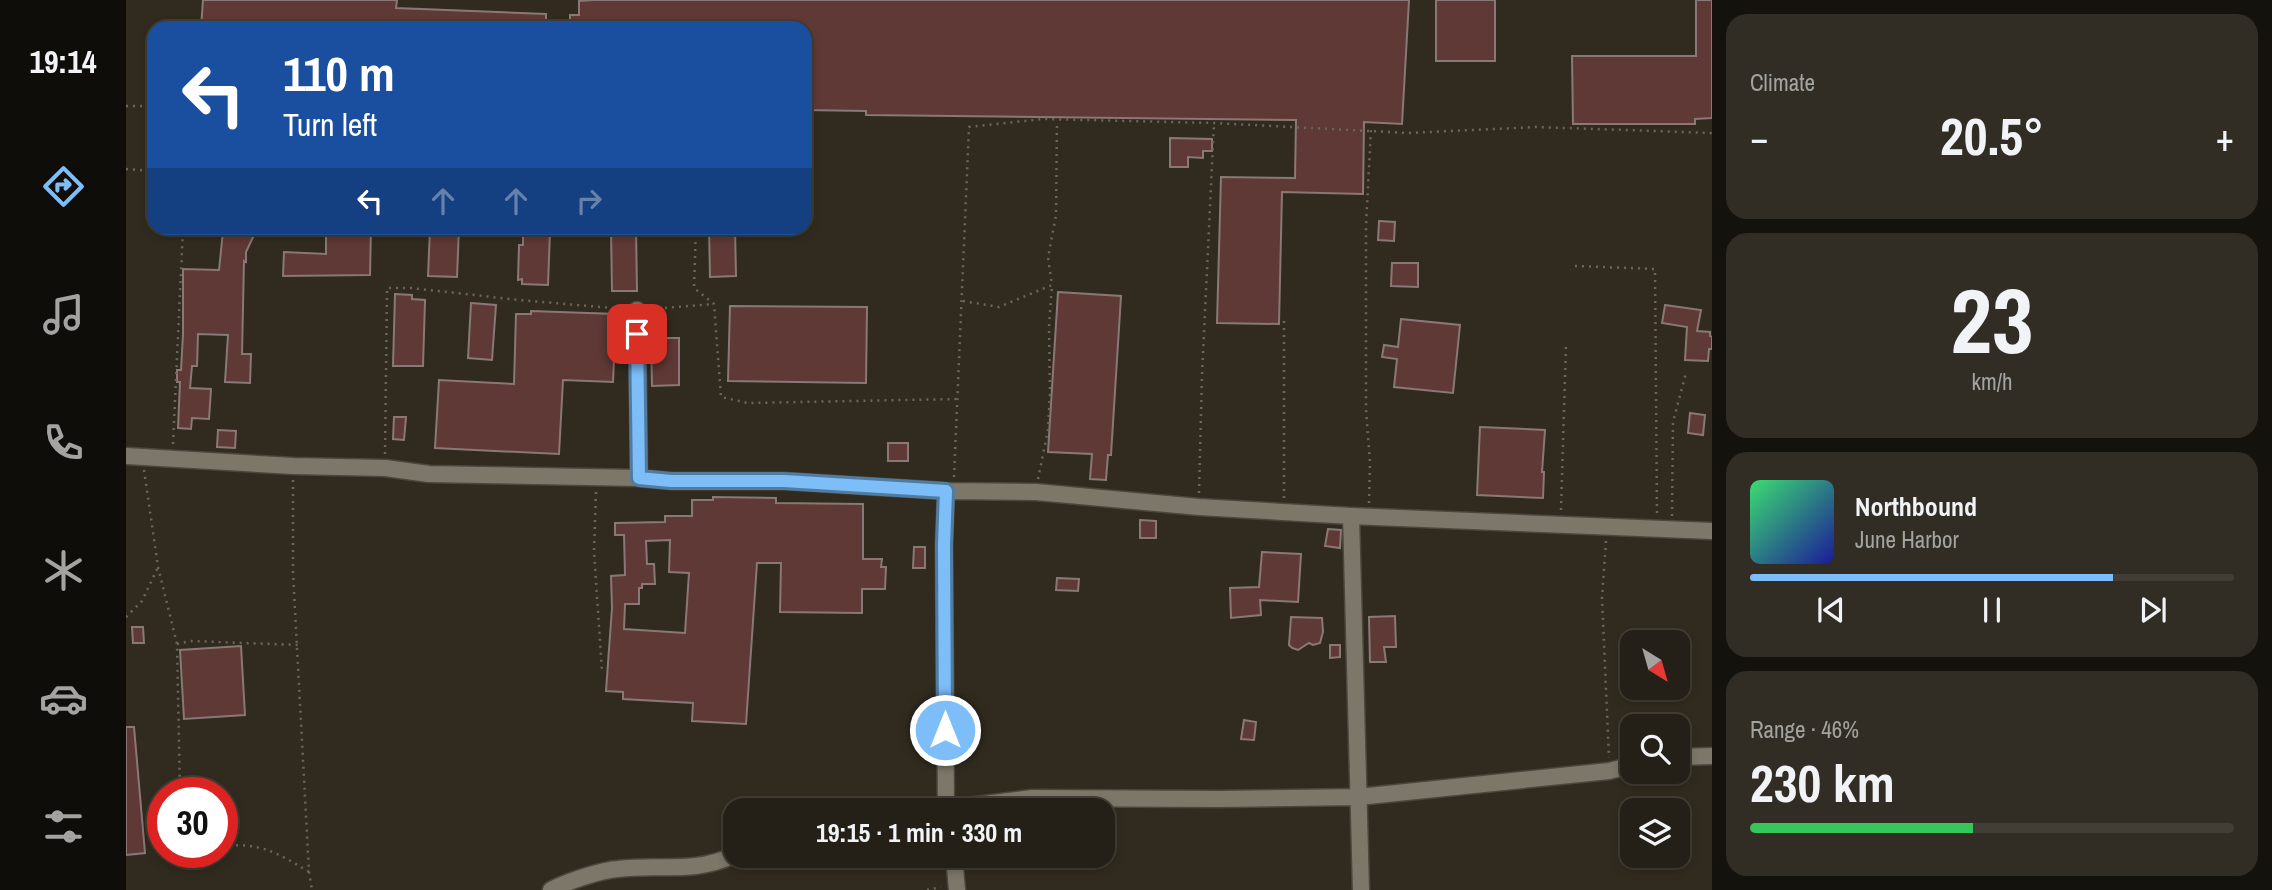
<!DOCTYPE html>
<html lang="en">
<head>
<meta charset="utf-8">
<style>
  :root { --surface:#252017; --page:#312d24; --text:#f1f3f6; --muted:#a3a3a1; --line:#423e36; --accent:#7dbef9 }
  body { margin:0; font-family:"Archivo Narrow",sans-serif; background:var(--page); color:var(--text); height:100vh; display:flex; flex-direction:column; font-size:26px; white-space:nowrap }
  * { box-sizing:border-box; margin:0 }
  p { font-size:23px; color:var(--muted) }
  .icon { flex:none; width:38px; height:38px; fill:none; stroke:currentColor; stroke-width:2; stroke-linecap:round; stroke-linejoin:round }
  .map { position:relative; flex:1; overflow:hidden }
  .side { display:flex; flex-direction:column; gap:14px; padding:14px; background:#14120d; width:560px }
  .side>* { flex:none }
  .top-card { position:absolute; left:21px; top:21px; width:665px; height:214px; border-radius:21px; box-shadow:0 4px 10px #0003,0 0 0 2px var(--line); background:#1a4fa0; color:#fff; overflow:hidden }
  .needle { width:46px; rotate:143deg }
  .buttons { position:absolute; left:1494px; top:630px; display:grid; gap:14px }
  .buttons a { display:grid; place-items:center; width:70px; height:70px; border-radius:14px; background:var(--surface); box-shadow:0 4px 10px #0003,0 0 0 2px var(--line); font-size:35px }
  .speed { position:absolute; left:21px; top:777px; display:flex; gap:14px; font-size:35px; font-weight:700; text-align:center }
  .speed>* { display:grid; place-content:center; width:91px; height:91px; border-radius:50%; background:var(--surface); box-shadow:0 4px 10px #0003,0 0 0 2px var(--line); line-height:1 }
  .speed .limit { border:10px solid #d22; background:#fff; color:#111 }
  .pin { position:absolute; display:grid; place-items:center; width:60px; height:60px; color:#fff; margin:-30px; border-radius:14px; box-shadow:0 4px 10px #0006 }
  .me { position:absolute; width:77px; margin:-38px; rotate:0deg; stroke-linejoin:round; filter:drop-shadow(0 0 5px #0008) }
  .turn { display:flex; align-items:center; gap:24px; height:147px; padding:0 21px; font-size:32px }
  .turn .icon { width:91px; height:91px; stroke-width:2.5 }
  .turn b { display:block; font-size:49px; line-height:60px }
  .lanes { display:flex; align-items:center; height:66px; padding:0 21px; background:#0003; justify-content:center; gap:35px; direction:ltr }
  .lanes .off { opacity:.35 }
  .big { font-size:52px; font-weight:700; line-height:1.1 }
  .side .tile { flex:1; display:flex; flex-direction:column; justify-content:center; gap:10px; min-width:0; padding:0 24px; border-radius:21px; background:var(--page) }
  .side .dial { align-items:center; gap:0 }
  .dial b { font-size:91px; line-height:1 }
  .song { display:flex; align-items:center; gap:21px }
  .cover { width:84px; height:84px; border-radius:10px; background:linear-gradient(135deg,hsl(140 70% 55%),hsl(240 70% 35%)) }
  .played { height:7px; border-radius:4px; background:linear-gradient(90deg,var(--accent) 75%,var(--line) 75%) }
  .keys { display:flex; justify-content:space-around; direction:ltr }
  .heat { display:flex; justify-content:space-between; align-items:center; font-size:38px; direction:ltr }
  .charge { height:10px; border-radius:5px; background:linear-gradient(90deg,#34c759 46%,var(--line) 0) }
  .trip { position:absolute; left:597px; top:798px; width:392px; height:70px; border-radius:21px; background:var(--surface); box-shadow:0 4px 10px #0003,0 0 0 2px var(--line); font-weight:700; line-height:70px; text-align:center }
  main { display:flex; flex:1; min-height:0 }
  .tab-bar { display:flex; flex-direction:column; width:126px; justify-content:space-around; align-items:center; background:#0f0d09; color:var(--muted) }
  .tab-bar .icon { width:49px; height:49px }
  .tab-bar .on { color:var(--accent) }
  .tab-bar b { font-size:32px; color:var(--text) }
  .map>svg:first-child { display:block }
  .building { fill:#5f3935; stroke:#897875; stroke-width:2; fill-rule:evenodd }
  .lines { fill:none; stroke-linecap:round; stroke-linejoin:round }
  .minor-casing { stroke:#4b473d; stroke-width:19 }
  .path { stroke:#6b665b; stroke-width:2.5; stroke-dasharray:2 5; stroke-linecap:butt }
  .minor { stroke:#7d7769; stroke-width:16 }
  .route-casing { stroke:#517ca2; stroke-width:18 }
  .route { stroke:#7dbef9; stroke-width:12 }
</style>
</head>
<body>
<main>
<nav class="tab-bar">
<b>19:14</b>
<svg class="icon on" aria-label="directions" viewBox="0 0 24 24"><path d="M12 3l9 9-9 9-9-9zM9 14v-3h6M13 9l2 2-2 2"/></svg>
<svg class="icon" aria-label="music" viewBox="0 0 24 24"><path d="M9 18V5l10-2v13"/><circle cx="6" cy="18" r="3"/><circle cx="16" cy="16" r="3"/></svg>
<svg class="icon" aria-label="phone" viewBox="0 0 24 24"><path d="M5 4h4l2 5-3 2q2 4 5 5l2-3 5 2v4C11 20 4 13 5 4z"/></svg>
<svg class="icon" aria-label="climate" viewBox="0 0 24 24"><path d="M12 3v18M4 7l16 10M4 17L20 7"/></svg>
<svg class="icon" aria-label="car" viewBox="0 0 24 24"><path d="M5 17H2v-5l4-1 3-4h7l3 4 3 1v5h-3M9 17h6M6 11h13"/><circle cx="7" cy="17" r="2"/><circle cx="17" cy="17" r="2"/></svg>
<svg class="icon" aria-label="filters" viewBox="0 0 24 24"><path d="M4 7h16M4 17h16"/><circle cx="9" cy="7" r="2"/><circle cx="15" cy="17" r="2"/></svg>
</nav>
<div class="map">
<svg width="1586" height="890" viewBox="0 0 1586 890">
  <rect width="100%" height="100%" fill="#312b1f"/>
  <!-- building -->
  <path class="building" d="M 77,0 L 271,0 L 270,8 L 420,14 L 420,28 L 75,28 Z
    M 468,0 L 1283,0 L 1276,124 L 1238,122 L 1237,194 L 1156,192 L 1153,324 L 1091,323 L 1095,177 L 1169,178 L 1170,120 L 740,115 L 740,111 L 679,110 L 679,28 L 444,28 L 444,15 L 453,15 L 453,1 Z
    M 1310,0 L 1369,0 L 1369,61 L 1310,61 Z
    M 1570,0 L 1586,0 L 1586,118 L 1569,119 L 1569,124 L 1447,124 L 1446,56 L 1570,56 Z
    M 1044,138 L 1086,139 L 1086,151 L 1077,151 L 1077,158 L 1062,157 L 1062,167 L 1044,167 Z
    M 1253,221 L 1269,222 L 1268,241 L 1252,240 Z
    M 200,228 L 245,228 L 244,275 L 157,276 L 158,252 L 200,254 Z
    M 304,228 L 333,228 L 331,277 L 302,276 Z
    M 583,228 L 609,228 L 610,276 L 584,277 Z
    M 510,229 L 511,291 L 486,291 L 485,230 Z
    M 97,231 L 130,231 L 120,252 L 120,262 L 118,261 L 116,354 L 125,354 L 124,383 L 99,382 L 102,335 L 72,334 L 71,366 L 66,366 L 64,388 L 85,389 L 83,419 L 66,418 L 65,429 L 52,428 L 54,382 L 51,382 L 51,370 L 55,370 L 57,334 L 57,269 L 93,270 Z
    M 397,231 L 424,232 L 422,285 L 396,284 L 396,279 L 392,280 L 393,245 L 397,245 Z
    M 1266,263 L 1292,263 L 1292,287 L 1265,286 Z
    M 932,292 L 995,296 L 985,455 L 982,455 L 980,480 L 964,479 L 966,454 L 922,452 Z
    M 269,294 L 286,295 L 286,299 L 299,300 L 297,366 L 267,366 Z
    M 345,303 L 370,305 L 366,360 L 342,358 Z
    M 1539,305 L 1575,310 L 1571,331 L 1584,332 L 1584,336 L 1586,337 L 1586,349 L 1583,349 L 1582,361 L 1559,360 L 1561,327 L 1536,323 Z
    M 604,306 L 741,307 L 740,383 L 602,381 Z
    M 405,311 L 490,314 L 487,382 L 437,380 L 433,454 L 309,448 L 313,380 L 388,384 L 390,314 L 405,314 Z
    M 1275,319 L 1334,325 L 1327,393 L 1268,387 L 1271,359 L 1256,357 L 1258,345 L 1272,347 Z
    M 525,338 L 553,338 L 553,385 L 526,386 Z
    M 1564,413 L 1579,415 L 1577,435 L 1562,433 Z
    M 268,417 L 280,417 L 278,440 L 267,439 Z
    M 1354,427 L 1419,430 L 1416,472 L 1418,472 L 1417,498 L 1351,495 Z
    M 92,430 L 110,431 L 109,448 L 91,447 Z
    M 762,443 L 782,443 L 782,461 L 762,461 Z
    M 587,497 L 650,498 L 650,503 L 737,504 L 737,559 L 756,559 L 755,567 L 760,567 L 759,589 L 736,589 L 736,613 L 654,612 L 655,563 L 631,563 L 620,724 L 566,721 L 567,703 L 497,699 L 497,692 L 480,691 L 486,608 L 485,576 L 499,575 L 498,535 L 489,535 L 489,523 L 539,522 L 539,516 L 566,516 L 566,500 L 587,500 ZM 544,540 L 543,572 L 563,573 L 559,633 L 498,629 L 499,604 L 513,604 L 513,588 L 516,588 L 516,584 L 529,584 L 528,564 L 521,564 L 520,541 Z
    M 1014,520 L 1030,521 L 1030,538 L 1014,538 Z
    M 1202,529 L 1215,530 L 1214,548 L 1199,546 Z
    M 788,547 L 799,547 L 799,568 L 787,568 Z
    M 1136,552 L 1175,554 L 1172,602 L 1134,600 L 1135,615 L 1105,618 L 1104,588 L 1133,587 Z
    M 931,578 L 953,579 L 952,591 L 930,590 Z
    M 1269,616 L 1270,647 L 1258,647 L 1260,662 L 1244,662 L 1243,617 Z
    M 1165,617 L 1196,618 L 1197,632 L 1194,643 L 1187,645 L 1183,643 L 1172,650 L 1166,648 L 1163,645 Z
    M 6,627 L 17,627 L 18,643 L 7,643 Z
    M 1204,645 L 1214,645 L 1214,657 L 1204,658 Z
    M 115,646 L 119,715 L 58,719 L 54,650 Z
    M 1118,720 L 1130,722 L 1128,740 L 1115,739 Z
    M 0,727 L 8,727 L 19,853 L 0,855 Z"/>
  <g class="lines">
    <defs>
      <path id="minor" d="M 511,310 L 513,478
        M 0,456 L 167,466 L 259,468 L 303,474 L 513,478 L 545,481 L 658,481 L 820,491 L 910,492 L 1073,507 L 1225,516 L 1586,531
        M 820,491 L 818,545 L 820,810
        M 1225,516 L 1235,890
        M 1552,757 L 1586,756
        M 780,810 L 819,809 L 906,798 L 1093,799 L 1232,797 L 1483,771 L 1507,765
        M 828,856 L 831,890
        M 425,890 C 440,882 475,870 492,869 C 537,863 563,875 609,855"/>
    </defs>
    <!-- minor casing -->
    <use href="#minor" class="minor-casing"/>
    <!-- path -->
    <path class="path" d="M 0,106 L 28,106
      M 0,169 L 28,171
      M 570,228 L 568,288 L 588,304 L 595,397 L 622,403 L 830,399
      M 1449,266 L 1529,269 L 1531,515
      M 837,301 L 873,307 L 926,285 L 922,258 L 930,215 L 931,121
      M 525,309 L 588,304
      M 1158,321 L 1158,499
      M 47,444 L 57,228
      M 259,454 L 261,288 L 285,288 L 393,300 L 498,309
      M 18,470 L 32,567 L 51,644 L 54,793
      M 828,477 L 843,127 L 916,119 L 1088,123 L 1282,133 L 1411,127 L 1586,133
      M 912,479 L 922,430 L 924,393 L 923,327 L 926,285
      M 167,480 L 167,573 L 183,872 L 186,890
      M 470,492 L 468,551 L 476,671
      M 1073,493 L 1076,375 L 1088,123
      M 1243,503 L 1244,462 L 1240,410 L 1240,225 L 1245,129
      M 1435,510 L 1440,344
      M 1546,516 L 1547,422 L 1560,373
      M 1480,541 L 1476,598 L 1483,758
      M 0,617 L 16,601 L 32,567
      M 51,644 L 64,641 L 173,645
      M 96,846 C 134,842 152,853 183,872
      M 801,890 L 815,887"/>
    <!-- minor -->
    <use href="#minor" class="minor"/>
  </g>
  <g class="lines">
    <defs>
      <path id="route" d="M 511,334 L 513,478 L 545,481 L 658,481 L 820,491 L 818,545 L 819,730"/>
    </defs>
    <!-- route casing -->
    <use href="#route" class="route-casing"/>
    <!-- route -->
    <use href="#route" class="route"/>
  </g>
</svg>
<div class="buttons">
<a><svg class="needle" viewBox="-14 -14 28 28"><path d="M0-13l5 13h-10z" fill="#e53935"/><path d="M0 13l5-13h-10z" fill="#a3a3a1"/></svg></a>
<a><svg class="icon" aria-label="search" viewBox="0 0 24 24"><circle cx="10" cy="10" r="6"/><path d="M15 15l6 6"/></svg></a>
<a><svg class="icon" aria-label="layers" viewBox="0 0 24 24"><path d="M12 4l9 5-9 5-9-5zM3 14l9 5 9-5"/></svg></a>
</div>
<div class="speed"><div class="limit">30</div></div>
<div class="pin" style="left:511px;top:334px;background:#d93025"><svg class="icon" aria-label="arrive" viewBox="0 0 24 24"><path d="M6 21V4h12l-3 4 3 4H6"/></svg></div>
<svg class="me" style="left:819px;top:730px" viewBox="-20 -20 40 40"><circle r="17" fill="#7dbef9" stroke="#fff" stroke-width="3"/><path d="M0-11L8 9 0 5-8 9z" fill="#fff"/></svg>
<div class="trip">19:15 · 1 min · 330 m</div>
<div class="top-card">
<div class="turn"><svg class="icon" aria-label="left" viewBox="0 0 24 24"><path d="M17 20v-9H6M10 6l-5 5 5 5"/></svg><div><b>110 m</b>Turn left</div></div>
<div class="lanes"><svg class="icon" aria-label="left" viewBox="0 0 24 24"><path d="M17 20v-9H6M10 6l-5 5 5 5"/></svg><svg class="icon off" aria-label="ahead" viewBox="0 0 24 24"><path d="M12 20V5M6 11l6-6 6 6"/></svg><svg class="icon off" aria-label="ahead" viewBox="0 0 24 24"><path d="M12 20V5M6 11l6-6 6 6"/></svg><svg class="icon off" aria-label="right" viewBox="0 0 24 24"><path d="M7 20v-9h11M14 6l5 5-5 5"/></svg></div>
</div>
</div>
<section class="side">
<div class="tile"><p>Climate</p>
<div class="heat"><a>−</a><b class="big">20.5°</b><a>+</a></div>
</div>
<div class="tile dial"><b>23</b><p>km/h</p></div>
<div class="tile">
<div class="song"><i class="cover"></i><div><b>Northbound</b><p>June Harbor</p></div></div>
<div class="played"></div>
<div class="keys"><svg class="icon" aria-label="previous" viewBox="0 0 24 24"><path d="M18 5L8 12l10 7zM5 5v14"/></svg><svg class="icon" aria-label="pause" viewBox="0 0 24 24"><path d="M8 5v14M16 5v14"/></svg><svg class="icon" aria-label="next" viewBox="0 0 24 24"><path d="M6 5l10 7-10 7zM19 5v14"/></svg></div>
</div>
<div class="tile"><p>Range · 46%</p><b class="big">230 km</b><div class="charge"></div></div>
</section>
</main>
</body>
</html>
